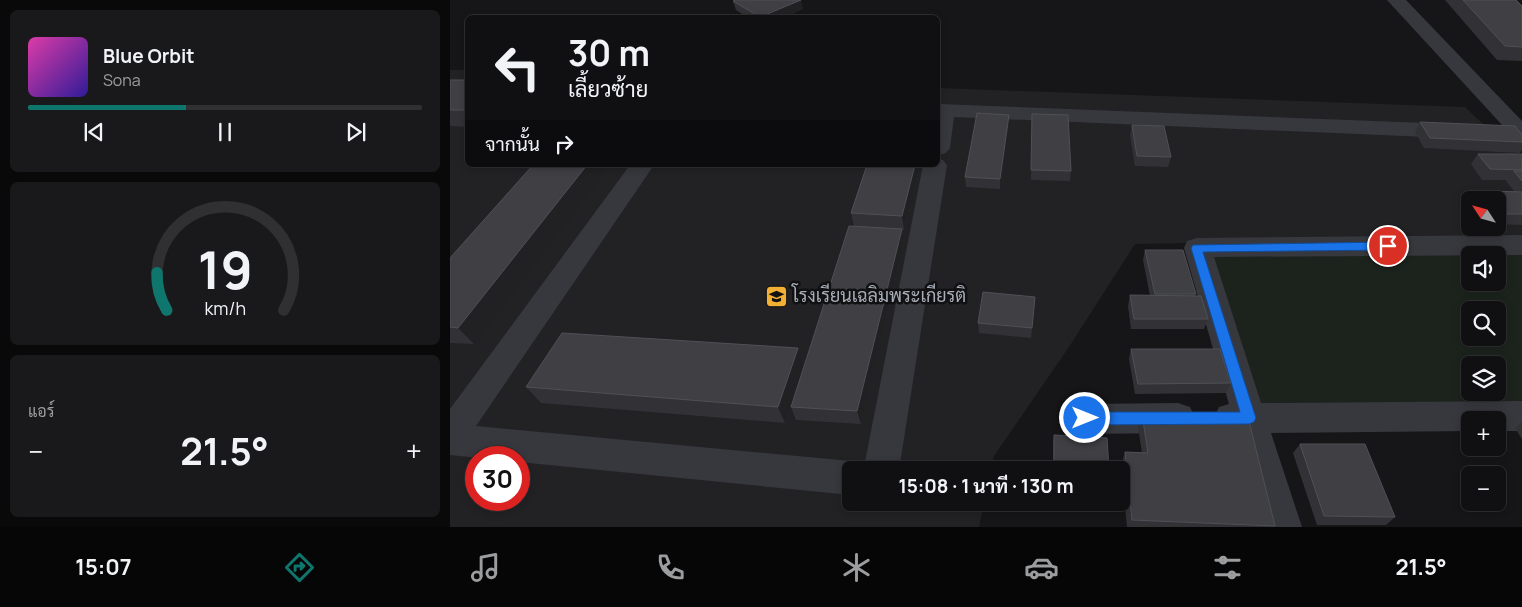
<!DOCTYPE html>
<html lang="th">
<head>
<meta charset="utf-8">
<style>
  :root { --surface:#101012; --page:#19191b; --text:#f1f3f6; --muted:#9c9d9f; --line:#303032; --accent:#0f766e }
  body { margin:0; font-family:Manrope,Sarabun,sans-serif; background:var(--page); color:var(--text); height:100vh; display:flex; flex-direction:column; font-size:19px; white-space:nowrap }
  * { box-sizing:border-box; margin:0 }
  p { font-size:16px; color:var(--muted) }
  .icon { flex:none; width:28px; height:28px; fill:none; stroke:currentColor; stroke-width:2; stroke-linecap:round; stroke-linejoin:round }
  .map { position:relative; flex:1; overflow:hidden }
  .side { display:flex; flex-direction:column; gap:10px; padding:10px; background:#09090a; width:450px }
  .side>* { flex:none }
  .top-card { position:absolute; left:15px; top:15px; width:475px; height:152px; border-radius:8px; box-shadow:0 2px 8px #0003,0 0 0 1px var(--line); background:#101012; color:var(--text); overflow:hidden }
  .needle { width:32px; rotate:306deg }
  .buttons { position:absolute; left:1011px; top:191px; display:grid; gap:10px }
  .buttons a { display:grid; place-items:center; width:45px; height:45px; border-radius:8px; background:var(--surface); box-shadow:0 2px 8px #0003,0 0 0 1px var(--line); font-size:25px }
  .speed { position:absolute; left:15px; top:446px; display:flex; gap:10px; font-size:25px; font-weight:700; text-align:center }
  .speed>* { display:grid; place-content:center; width:65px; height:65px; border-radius:50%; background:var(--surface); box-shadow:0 2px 8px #0003,0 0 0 1px var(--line); line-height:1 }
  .speed .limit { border:8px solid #d22; background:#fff; color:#111 }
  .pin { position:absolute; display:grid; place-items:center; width:42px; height:42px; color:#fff; margin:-21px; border:2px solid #fff; border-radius:50%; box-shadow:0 1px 5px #0007 }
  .me { position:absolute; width:55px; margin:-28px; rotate:90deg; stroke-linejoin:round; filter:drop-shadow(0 0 4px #0008) }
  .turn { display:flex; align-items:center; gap:18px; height:105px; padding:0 20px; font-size:22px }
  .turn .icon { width:65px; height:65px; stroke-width:2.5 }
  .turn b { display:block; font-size:35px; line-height:42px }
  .then { display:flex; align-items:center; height:48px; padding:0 20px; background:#0003; gap:10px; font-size:19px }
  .big { font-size:38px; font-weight:700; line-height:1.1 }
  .side .card { flex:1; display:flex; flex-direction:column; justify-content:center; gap:8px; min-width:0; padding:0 18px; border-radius:8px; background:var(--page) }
  .side .dial { align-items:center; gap:0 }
  .dial svg { height:130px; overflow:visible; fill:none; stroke:var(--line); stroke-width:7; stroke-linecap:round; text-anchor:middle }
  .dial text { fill:var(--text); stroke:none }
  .song { display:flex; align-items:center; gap:15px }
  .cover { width:60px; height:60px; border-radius:8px; background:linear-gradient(135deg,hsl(320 70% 55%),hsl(250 70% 35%)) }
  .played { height:5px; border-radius:2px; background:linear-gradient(90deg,var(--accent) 40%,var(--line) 40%) }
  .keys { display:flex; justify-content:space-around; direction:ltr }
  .heat { display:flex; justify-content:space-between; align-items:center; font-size:28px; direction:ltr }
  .trip { position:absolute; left:392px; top:461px; width:288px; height:50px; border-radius:8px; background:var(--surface); box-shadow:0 2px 8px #0003,0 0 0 1px var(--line); font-weight:700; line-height:50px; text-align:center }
  .tabs { display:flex; height:80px; justify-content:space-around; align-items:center; background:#060607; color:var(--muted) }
  .tabs .icon { width:35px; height:35px }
  .tabs .active { color:var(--accent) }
  .tabs b { font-size:22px; color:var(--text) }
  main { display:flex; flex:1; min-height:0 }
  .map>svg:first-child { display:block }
  .built { fill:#222225; fill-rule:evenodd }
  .green { fill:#1c231d; fill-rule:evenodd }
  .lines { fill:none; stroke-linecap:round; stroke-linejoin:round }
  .minor { fill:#37383d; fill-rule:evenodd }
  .wall { fill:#323236 }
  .shaded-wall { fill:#212124 }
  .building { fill:#3f3f44; stroke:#4f5156 }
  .route { fill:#1a73e8; stroke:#114b97 }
  .labels { text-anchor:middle; stroke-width:5; stroke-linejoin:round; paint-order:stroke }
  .poi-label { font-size:18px; fill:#a8adb8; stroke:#111113; text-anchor:start }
</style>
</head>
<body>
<main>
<section class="side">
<div class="card">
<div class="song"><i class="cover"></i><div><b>Blue Orbit</b><p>Sona</p></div></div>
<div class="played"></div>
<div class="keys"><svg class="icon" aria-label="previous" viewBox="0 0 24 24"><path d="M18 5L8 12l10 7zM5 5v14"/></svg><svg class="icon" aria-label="pause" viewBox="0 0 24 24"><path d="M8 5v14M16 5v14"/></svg><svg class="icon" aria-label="next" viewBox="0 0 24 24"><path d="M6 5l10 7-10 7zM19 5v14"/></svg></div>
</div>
<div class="card dial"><svg viewBox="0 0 100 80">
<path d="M14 69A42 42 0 1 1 86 69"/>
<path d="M14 69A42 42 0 0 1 8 46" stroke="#0f766e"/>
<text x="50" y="56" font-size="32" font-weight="700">19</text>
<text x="50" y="72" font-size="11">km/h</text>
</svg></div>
<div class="card"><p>แอร์</p>
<div class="heat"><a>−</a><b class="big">21.5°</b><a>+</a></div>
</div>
</section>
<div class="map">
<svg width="1072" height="527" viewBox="0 0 1072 527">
  <rect width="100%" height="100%" fill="#161618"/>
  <!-- built -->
  <path class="built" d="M 0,70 L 17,70 L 18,165 L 488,165 L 488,88 L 1015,107 L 1072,161 L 1072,237 L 685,244 L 619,347 L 544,456 L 541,470 L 401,470 L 401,502 L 534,503 L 529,527 L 0,527 ZM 1020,200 L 1048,200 L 1048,228 L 1020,228 ZM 26,458 L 69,458 L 69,500 L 26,500 Z"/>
  <!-- green -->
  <path class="green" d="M 1020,255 L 1020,282 L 1048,282 L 1048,255 L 1072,255 L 1072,402 L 806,403 L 762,257 ZM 1020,310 L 1048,310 L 1048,338 L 1020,338 ZM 1020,365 L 1048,365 L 1048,392 L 1020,392 Z"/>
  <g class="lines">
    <!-- minor -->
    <path class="minor" d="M 937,0 L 956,0 L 1072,121 L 1072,141 L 504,117 L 500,148 L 496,153 L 488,155 L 488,104 L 1053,126 Z
      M 488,158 L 493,160 L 497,165 L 449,470 L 401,470 L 401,495 L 69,462 L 69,458 L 29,458 L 0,455 L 0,409 L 180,165 L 204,165 L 26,426 L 401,461 L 414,467 L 473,165 L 488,165 Z
      M 1072,235 L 1072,255 L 764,257 L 811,403 L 1072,401 L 1072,431 L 1048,431 L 1048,420 L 1020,420 L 1020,431 L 821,433 L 852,527 L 814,527 L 787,433 L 769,429 L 764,418 L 769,407 L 779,404 L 734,248 L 737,241 L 747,238 Z
      M 728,403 L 740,407 L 745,418 L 740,429 L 728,433 L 635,434 L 623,430 L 618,419 L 623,408 L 635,404 Z"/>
  </g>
  <!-- wall -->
  <path class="wall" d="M 995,0 L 1066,0 L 1072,6 L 1072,61 L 1047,60 Z
    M 283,1 L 353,9 L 333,18 L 298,18 L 286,10 Z
    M 0,80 L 18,80 L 18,127 L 0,126 Z
    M 582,114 L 621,171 L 620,181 L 581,180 Z
    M 970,122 L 1072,135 L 1072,150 L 1070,153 L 974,148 L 965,132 Z
    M 558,125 L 550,189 L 516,187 L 515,177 Z
    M 682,125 L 721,157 L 718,167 L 685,166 L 680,135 Z
    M 1028,154 L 1072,154 L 1072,225 L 1048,224 L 1048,200 L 1033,200 L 1039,191 L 1064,191 L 1056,181 L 1057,180 L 1032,180 L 1021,164 Z
    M 470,165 L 454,230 L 452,230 L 454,244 L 411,424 L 346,420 L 341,407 L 404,227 L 401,213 Z
    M 695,250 L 746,294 L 745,296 L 758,319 L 754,329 L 681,329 L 678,306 L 680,295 L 700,296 L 693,260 Z
    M 0,258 L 24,344 L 0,343 Z
    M 585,297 L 581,338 L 529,333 L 528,323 Z
    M 348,348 L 354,365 L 335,423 L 91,403 L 76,387 Z
    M 681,349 L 781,383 L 776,393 L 685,394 L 679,359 Z
    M 692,414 L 825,526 L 824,527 L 677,527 L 671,465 L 675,452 L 692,453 L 688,427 Z
    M 1072,422 L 1072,439 L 1065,428 Z
    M 604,435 L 659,470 L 603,470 L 603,444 Z
    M 850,444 L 945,517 L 936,525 L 867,525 L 843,453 Z
    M 603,502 L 661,502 L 658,511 L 603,507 Z"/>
  <!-- shaded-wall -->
  <path class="shaded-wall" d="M 351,0 L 353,9 L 333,18 L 310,18 L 310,17 Z
    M 559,115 L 558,125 L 550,189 L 550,179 Z
    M 137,165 L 160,165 L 24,344 L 8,328 Z
    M 465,165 L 470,165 L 454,230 L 452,216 Z
    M 452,229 L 454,244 L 411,424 L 407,411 Z
    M 348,348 L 354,365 L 335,423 L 328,407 Z"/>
  <!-- building -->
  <path class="building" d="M 286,0 L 351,0 L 310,17 L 283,1 Z
    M 1013,0 L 1066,0 L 1072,6 L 1072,47 L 1055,46 Z
    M 0,80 L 18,80 L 18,110 L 0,110 Z
    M 527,113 L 559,115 L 550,179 L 515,177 Z
    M 582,114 L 618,115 L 621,171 L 581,170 Z
    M 970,122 L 1065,126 L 1072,135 L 1072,142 L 980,138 Z
    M 682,125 L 714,126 L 721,157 L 687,156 Z
    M 1028,154 L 1072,154 L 1072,170 L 1040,169 Z
    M 83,165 L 137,165 L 8,328 L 0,327 L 0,258 Z
    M 417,165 L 465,165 L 452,216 L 401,213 Z
    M 1064,171 L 1072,171 L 1072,181 Z
    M 1039,191 L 1072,192 L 1072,214 L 1056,214 L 1048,202 L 1048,200 L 1046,200 Z
    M 399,226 L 452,229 L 407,411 L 341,407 Z
    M 695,250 L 733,250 L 746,294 L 705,294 Z
    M 533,292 L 585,297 L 582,328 L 528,323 Z
    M 680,295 L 751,296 L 758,319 L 684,319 Z
    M 112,333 L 348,348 L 328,407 L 76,387 Z
    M 681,349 L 770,349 L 781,383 L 688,384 Z
    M 692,414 L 798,417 L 825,526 L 682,520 L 675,452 L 698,453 Z
    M 604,435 L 657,438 L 659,470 L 604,470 Z
    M 850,444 L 915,444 L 945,517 L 874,516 Z"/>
  <!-- route -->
  <path class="route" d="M 938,242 L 944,246 L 938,250 L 753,252 L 806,418 L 804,422 L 799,424 L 635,425 L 630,423 L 628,418 L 630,414 L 635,412 L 790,412 L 741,248 L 743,245 Z"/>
  <!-- icons -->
  <defs>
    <symbol id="school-square" viewBox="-11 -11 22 22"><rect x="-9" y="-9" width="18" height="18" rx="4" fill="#f2b134" stroke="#111113"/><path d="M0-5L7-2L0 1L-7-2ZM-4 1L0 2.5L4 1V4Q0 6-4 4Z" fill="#111"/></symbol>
  </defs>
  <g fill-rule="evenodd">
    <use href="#school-square" x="314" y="284" width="25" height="25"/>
  </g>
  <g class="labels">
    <!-- poi labels -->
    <g class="poi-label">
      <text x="342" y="302">โรงเรียนเฉลิมพระเกียรติ</text>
    </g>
  </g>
</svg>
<div class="buttons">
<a><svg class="needle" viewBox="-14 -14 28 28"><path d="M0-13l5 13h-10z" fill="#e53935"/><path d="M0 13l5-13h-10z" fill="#9c9d9f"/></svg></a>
<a><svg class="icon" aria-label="sound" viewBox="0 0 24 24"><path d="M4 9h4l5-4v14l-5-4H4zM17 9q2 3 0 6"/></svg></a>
<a><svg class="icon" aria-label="search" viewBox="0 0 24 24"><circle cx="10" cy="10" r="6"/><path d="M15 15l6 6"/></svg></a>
<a><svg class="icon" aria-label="layers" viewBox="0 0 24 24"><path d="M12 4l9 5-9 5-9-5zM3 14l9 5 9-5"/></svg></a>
<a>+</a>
<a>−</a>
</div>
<div class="speed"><div class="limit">30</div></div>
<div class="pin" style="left:938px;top:246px;background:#d93025"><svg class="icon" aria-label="arrive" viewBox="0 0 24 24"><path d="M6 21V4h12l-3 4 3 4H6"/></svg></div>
<svg class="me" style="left:635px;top:418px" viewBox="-20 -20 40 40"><circle r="17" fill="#1a73e8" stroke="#fff" stroke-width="3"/><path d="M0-11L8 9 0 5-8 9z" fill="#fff"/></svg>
<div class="trip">15:08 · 1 นาที · 130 m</div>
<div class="top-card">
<div class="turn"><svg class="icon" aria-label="left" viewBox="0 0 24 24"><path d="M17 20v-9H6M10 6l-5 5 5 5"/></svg><div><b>30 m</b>เลี้ยวซ้าย</div></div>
<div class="then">จากนั้น<svg class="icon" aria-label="right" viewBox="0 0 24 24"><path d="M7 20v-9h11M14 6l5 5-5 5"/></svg></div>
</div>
</div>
</main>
<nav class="tabs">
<b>15:07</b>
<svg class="icon active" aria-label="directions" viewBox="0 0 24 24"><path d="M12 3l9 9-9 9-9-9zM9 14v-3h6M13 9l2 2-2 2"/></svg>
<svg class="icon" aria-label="music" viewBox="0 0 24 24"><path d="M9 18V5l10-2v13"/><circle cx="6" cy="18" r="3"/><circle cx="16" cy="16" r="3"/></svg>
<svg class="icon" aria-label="phone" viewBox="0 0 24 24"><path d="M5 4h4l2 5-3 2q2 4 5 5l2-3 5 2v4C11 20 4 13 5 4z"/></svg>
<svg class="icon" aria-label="climate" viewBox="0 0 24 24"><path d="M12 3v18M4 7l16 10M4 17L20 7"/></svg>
<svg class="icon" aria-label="car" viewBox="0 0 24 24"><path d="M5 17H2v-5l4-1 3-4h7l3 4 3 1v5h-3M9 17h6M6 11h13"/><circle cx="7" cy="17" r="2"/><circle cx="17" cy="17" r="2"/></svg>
<svg class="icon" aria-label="filters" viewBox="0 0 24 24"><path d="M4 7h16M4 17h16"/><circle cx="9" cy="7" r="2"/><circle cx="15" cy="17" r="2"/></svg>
<b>21.5°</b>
</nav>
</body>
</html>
